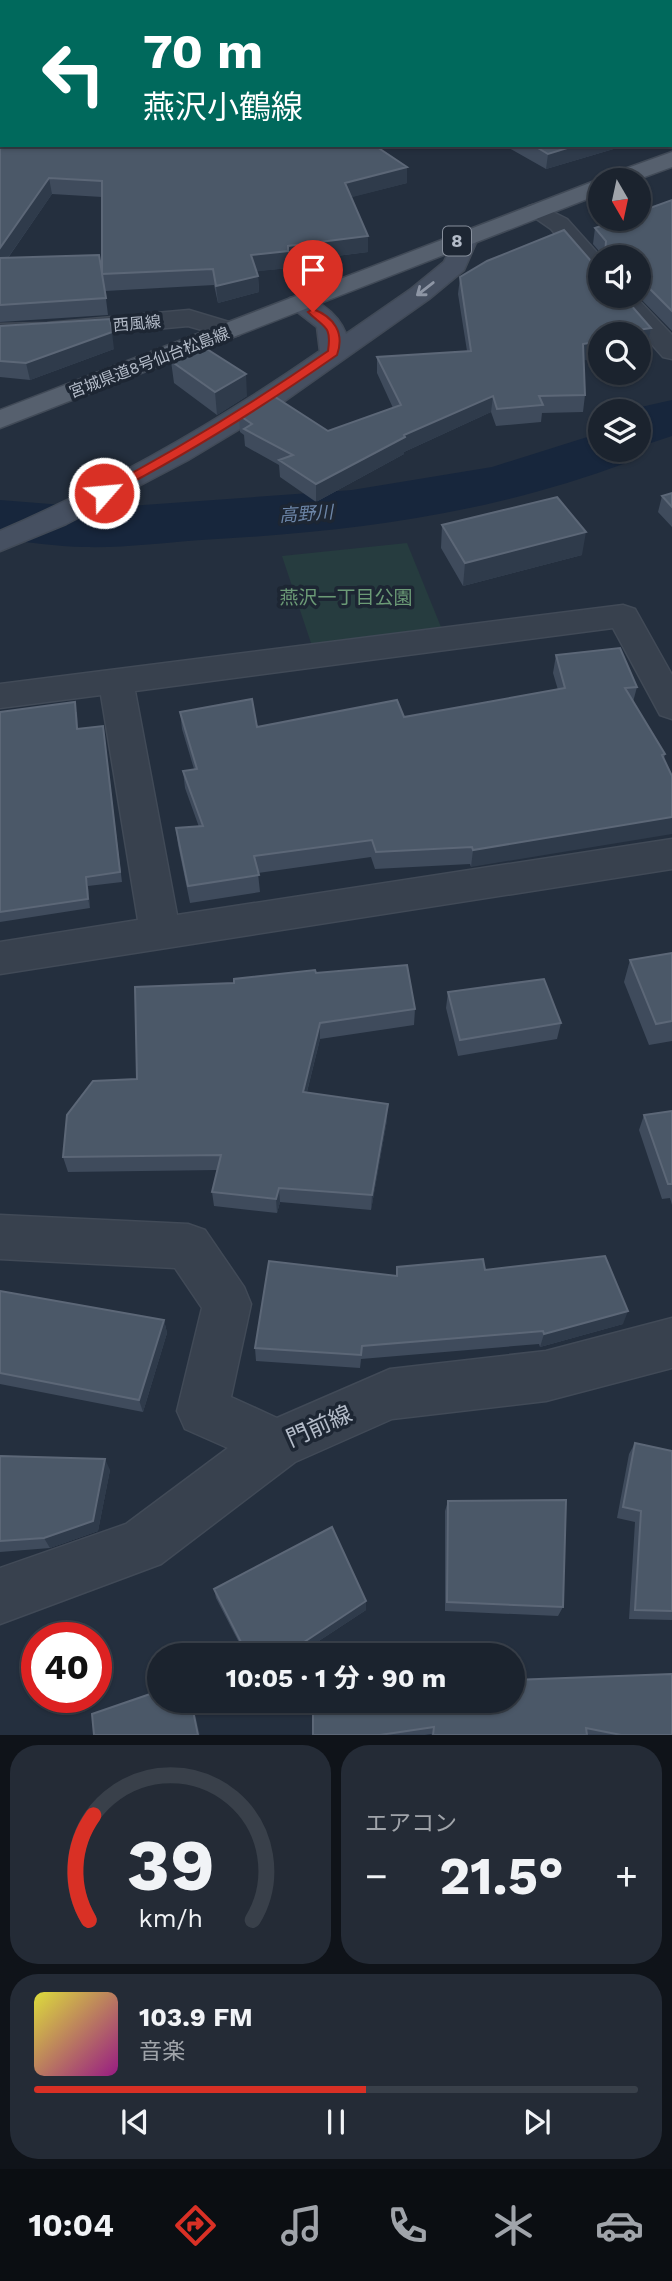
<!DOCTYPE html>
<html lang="ja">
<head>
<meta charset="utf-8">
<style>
  :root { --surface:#1b232e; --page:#242b36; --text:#f1f3f6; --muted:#a0a4aa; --line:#39404a; --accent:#d93025 }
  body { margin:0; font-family:"Work Sans","Noto Sans JP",sans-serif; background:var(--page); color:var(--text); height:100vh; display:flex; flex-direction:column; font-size:26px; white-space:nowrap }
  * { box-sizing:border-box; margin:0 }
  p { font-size:23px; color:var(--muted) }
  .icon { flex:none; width:38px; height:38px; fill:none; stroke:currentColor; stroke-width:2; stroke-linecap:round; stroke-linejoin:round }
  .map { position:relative; height:1735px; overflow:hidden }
  .sheet { display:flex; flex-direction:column; gap:10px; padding:10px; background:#0f1319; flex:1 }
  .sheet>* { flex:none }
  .hud { position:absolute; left:0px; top:0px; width:672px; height:147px; box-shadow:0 2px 5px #0004,0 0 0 2px var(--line); background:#00695c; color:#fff; overflow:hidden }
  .needle { width:46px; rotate:171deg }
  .fabs { position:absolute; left:588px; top:168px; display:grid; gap:14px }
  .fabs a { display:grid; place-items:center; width:63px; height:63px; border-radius:50%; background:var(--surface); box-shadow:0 2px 5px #0004,0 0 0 2px var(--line); font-size:35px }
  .speed { position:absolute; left:21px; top:1622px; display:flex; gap:14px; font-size:35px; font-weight:700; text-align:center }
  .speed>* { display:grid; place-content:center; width:91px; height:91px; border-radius:50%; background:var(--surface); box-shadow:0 2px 5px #0004,0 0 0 2px var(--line); line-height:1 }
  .speed .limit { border:10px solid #d22; background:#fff; color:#111 }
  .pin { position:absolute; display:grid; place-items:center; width:60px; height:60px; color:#fff; margin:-72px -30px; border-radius:50% 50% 50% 0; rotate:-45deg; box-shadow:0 0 7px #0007 }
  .pin .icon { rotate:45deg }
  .me { position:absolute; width:77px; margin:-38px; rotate:63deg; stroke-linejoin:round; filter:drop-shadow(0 0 5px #0008) }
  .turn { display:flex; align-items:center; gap:24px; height:147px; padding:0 28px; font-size:32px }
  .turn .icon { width:91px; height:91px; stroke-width:2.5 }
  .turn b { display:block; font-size:49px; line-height:60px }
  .big { font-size:52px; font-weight:700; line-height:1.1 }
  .sheet .card { flex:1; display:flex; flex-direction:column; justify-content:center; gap:10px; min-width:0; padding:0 24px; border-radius:28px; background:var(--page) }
  .sheet .dial { align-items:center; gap:0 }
  .dial svg { height:182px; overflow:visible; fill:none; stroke:var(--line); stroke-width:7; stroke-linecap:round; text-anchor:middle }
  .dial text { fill:var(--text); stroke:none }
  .song { display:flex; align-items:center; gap:21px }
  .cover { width:84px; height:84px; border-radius:10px; background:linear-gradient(135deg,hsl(60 70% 55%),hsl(310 70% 35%)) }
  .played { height:7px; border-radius:4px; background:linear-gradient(90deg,var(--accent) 55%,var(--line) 55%) }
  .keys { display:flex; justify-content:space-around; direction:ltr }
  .heat { display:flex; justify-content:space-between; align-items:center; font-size:38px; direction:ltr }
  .sheet .tiles { flex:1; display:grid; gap:10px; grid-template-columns:1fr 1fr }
  .card:last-child { grid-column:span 2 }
  .trip { position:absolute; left:147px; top:1643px; width:378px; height:70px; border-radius:35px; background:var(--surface); box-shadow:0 2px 5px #0004,0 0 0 2px var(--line); font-weight:700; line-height:70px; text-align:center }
  .tabs { display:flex; height:112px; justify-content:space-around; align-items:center; background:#0b0e12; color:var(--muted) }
  .tabs .icon { width:49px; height:49px }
  .tabs .selected { color:var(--accent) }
  .tabs b { font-size:32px; color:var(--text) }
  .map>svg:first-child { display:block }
  .green { fill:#263c3f }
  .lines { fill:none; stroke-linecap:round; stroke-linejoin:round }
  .river { fill:#17263c; fill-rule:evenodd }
  .street-casing { stroke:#414a57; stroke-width:3 }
  .secondary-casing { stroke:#414a57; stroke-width:3 }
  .primary-casing { stroke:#414a57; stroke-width:3 }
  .street { fill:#38414e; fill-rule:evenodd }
  .secondary { fill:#465061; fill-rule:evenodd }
  .primary { fill:#56606e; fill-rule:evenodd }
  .wall { fill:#3f4b5c; fill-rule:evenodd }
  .shaded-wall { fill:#2f3b4b }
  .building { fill:#4b5868; stroke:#5c6777; stroke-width:2 }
  .oneway { stroke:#8e96a5 }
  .route { fill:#d93025; stroke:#8d1f18; stroke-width:2 }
  .labels { text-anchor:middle; stroke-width:7; stroke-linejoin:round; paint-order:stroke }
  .far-street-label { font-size:16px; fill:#b4bcc9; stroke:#1d2633 }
  .shield { fill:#1d2633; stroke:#878f9c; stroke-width:2 }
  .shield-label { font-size:18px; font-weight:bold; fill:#b4bcc9 }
  .far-water-label { font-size:18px; font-style:italic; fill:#6d86a8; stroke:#1d2633 }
  .park-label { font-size:19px; fill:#6b9a76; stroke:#1d2633 }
  .near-street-label { font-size:23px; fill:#b4bcc9; stroke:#1d2633 }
</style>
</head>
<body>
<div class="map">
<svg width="672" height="1735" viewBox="0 0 672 1735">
  <rect width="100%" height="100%" fill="#242f3e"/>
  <!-- green -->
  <path class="green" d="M 407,543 L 443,632 L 313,649 L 282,556 Z"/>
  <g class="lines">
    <!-- river -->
    <path class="river" d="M 672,400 L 672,436 L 639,447 L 639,411 L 623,411 Z
      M 600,433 L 600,450 L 635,450 L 626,463 C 486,515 349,532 201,540 C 162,543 123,548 84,547 C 56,547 28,541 0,540 L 0,500 L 101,508 L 352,490 L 492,467 Z"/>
    <defs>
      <path id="street" d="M 537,204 L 567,219 L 601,257 L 600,278 L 591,276 L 551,229 L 525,211 L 529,206 Z
        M 609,296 L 635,296 L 672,335 L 672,359 L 663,357 Z
        M 189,310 L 239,325 L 243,330 L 239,335 L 230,338 L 188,326 L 47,339 L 0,340 L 0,324 L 47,323 Z
        M 623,605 L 635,609 L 672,675 L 672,719 L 660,715 L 613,628 L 135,691 L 177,915 L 672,839 L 672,869 L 0,974 L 0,942 L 138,920 L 101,695 L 0,708 L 0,684 Z
        M 0,1215 L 188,1224 L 205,1230 L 244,1287 L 251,1304 L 231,1397 L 277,1418 L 390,1369 L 546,1351 L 672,1318 L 672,1368 L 546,1401 L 392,1419 L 295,1462 L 161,1564 L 0,1624 L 0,1568 L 126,1524 L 228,1448 L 185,1429 L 177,1411 L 202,1308 L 175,1268 L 0,1259 Z"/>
      <path id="secondary" d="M 466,231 L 474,233 L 478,238 L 464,270 L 429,299 L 276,407 L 188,460 L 66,524 L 0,551 L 0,531 C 113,482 219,421 320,351 L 317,327 L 286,303 L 290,298 C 312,292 338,313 346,334 L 411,289 L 444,262 L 458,233 Z"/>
      <path id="primary" d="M 672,152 L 672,167 L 636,180 L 605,180 L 608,175 Z
        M 600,179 L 604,180 L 600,180 L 600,194 L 0,428 L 0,410 Z"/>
    </defs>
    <!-- street casing -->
    <use href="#street" class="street-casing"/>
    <!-- secondary casing -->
    <use href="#secondary" class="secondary-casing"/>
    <!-- primary casing -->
    <use href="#primary" class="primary-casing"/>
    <!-- street -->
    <use href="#street" class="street"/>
    <!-- secondary -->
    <use href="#secondary" class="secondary"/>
    <!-- primary -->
    <use href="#primary" class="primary"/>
  </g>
  <!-- wall -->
  <path class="wall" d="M 0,0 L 234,0 L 233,2 L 2,2 L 407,167 L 407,183 L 351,197 L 368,252 L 289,262 L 289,268 L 256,271 L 258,276 L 259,292 L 218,303 L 214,285 L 105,291 L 108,315 L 0,322 ZM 52,194 L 102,197 L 102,273 L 8,258 Z
    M 245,0 L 672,0 L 670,2 L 248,2 Z
    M 496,145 L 627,145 L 546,169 L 509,148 L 502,149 Z
    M 672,200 L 672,331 L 638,296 L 639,257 L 604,257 L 593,244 L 595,228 Z
    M 564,230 L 591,261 L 600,263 L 600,296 L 623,296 L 651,328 L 648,344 L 639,346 L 639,334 L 600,334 L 600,357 L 584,360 L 585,395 L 583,412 L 542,413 L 541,422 L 496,426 L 491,412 L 404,452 L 404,454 L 316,502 L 280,477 L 279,465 L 245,446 L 244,435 L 240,432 L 239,415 L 272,395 L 328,431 L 393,408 L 377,373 L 377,357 L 467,351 L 458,294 L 460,277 L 487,261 Z
    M 0,326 L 114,349 L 30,380 L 0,377 Z
    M 171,361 L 247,396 L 217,415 L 174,383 Z
    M 672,493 L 672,527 L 658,512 L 662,496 Z
    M 442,525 L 582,555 L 463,586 L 441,548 Z
    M 556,655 L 637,687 L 633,702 L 665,754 L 664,759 L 471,867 L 470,864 L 375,869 L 371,857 L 258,873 L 260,892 L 190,903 L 178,845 L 176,828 L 199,827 L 185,788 L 183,771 L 194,769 L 182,729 L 180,712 L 257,727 L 404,717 L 558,690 L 553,673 Z
    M 0,712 L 77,712 L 78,729 L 103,726 L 122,882 L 88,886 L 90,908 L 0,922 Z
    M 672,953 L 672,1041 L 649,1045 L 624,982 L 630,960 Z
    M 316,973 L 415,1009 L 414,1025 L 320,1039 L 307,1092 L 387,1120 L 371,1210 L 280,1202 L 277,1213 L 214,1206 L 212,1192 L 217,1170 L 68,1172 L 63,1157 L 137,1079 L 234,983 Z
    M 448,992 L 561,1023 L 557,1039 L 458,1056 L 446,1008 Z
    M 672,1111 L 672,1205 L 670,1198 L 662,1199 L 639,1130 L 644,1115 Z
    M 397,1267 L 485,1270 L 623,1324 L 540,1347 L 539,1344 L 361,1359 L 360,1368 L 256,1361 L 255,1348 L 396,1276 Z
    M 0,1291 L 164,1320 L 167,1333 L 143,1412 L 0,1384 Z
    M 635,1443 L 672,1451 L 672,1620 L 629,1619 L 635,1522 L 617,1518 L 629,1454 Z
    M 0,1456 L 110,1470 L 98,1531 L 50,1548 L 0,1552 Z
    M 448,1501 L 563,1607 L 558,1616 L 445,1611 L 445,1511 Z
    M 214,1589 L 366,1601 L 366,1610 L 296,1656 L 246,1656 L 216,1598 Z
    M 313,1701 L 672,1735 L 431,1735 L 432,1734 L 425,1735 L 313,1735 Z"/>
  <!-- shaded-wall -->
  <path class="shaded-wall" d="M 223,0 L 234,0 L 233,2 L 222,2 Z
    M 672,117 L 672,132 L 670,132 L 670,118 Z
    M 502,145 L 509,145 L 509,148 L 502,149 Z
    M 577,145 L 627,145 L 546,169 L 548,154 Z
    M 407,167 L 407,183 L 345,199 L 345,183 Z
    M 49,178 L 52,194 L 0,269 L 0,248 Z
    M 368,236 L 368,252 L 289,262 L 288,246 Z
    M 288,251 L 289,268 L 252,272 L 251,255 Z
    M 258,276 L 259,292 L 218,303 L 216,286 Z
    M 651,328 L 648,344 L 639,346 L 639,334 L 611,334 Z
    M 112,332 L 114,349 L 30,380 L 26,363 Z
    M 600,336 L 600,357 L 581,361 L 583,344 Z
    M 246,374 L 247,396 L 217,415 L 215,392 Z
    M 493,396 L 491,412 L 404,452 L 404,454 L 316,502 L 316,484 L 404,435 Z
    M 586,532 L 582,555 L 463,586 L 465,563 Z
    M 672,817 L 672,834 L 471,867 L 473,850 Z
    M 86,877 L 88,886 L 90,908 L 88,899 Z
    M 320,1023 L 320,1039 L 303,1107 L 303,1092 Z
    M 388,1104 L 387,1120 L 371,1210 L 372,1195 Z
    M 279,1188 L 280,1202 L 277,1213 L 276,1199 Z
    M 628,1311 L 623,1324 L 540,1347 L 544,1334 Z
    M 164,1320 L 167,1333 L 143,1412 L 139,1400 Z
    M 105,1459 L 110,1470 L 98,1531 L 50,1548 L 44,1538 Z
    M 366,1601 L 366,1610 L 296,1656 L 283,1656 Z
    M 191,1701 L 192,1701 L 200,1735 L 198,1735 Z"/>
  <!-- building -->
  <path class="building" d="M 2,0 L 223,0 L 223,2 L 2,2 Z
    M 269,0 L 672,0 L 672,102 L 670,103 L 670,2 L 273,2 Z
    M 0,7 L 2,7 L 2,145 L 374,145 L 407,167 L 345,183 L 368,236 L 288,246 L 288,251 L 251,255 L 258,276 L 216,286 L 213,269 L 102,274 L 106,298 L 0,305 L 0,258 L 99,255 L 102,273 L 102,181 L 49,178 L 0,248 Z
    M 533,145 L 577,145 L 548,154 Z
    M 672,200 L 672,311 L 639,278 L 639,257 L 605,257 L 606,241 L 595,228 L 621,219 L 639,219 L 639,212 Z
    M 564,230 L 591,261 L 600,263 L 600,296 L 623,296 L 651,328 L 611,334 L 600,334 L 599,336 L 600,341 L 583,344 L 585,395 L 539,396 L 543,405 L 497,409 L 493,396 L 404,435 L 405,437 L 316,484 L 279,460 L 293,455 L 244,429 L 252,424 L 239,415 L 272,395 L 328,431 L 401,405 L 377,357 L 471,351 L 460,277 L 487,261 Z
    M 110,319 L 112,332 L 26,363 L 0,361 L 0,326 Z
    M 188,337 L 246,374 L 215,392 L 171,361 Z
    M 672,493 L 672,507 L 662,496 Z
    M 557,497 L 586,532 L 465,563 L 442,525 Z
    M 620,648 L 637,687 L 625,688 L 665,754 L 662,755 L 672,776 L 672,817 L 473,850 L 472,847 L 376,852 L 372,840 L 254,856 L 259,875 L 188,886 L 176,828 L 203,826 L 183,771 L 197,769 L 180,712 L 252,699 L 257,727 L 397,700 L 404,717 L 565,688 L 556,655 Z
    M 75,702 L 77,729 L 103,726 L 120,872 L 86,877 L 88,899 L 0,912 L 0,712 Z
    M 672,953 L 672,1021 L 656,1024 L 630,960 Z
    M 407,965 L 415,1009 L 320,1023 L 303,1092 L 388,1104 L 372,1195 L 279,1188 L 276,1199 L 212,1192 L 221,1155 L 63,1157 L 67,1115 L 93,1081 L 137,1079 L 135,987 L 234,983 L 234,979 L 315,970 L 316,973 Z
    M 544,979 L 561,1023 L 460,1040 L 448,992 Z
    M 672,1111 L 672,1184 L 668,1184 L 644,1115 Z
    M 605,1256 L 628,1311 L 544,1334 L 543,1331 L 362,1346 L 361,1355 L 255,1348 L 269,1261 L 397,1276 L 397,1267 L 483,1259 L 485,1270 Z
    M 0,1291 L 164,1320 L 139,1400 L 0,1373 Z
    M 635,1443 L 672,1451 L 672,1611 L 635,1610 L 641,1511 L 623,1507 Z
    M 0,1456 L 105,1459 L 93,1521 L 44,1538 L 0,1541 Z
    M 566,1500 L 563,1607 L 447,1602 L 448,1501 Z
    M 332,1527 L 366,1601 L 283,1656 L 248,1656 L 214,1589 Z
    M 672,1674 L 672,1735 L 621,1735 L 586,1728 L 587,1735 L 433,1735 L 434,1727 L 380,1735 L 313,1735 L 313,1701 L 513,1701 L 513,1680 Z
    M 159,1691 L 159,1701 L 191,1701 L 198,1735 L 94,1735 L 92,1714 Z"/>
  <!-- one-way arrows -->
  <defs><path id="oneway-shaft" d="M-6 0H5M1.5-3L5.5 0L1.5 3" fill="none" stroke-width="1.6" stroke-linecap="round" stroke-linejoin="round" transform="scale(1.75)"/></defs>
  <use class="oneway" href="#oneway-shaft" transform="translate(425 289) rotate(142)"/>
  <!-- route -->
  <path class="route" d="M 313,309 C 334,317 345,333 337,355 C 261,408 190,453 108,495 L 100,495 L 100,490 C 181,448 253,403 328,351 C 332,325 324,328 308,312 Z"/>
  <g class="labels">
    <!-- far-street labels -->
    <g class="far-street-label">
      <text transform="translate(137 323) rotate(-5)" y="6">西風線</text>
      <text transform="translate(149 362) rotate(-21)" y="6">宮城県道8号仙台松島線</text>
    </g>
    <!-- shield labels -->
    <rect class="shield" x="443" y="226.5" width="28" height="29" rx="5"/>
    <g class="shield-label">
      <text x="457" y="247">8</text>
    </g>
    <!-- far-water labels -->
    <g class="far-water-label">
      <text transform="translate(306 514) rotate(-4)" y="6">高野川</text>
    </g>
    <!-- park labels -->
    <g class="park-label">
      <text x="346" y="604">燕沢一丁目公園</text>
    </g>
    <!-- near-street labels -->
    <g class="near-street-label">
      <text transform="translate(319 1426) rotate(-24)" y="8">門前線</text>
    </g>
  </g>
</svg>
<div class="fabs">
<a><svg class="needle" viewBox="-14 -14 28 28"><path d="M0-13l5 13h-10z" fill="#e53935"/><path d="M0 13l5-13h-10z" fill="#a0a4aa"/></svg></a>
<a><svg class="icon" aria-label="sound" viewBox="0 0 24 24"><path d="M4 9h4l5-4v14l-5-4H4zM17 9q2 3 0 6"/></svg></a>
<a><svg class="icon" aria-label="search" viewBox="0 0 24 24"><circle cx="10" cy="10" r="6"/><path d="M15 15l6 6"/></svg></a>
<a><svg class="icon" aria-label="layers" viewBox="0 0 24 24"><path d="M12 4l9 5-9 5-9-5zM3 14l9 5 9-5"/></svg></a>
</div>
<div class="speed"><div class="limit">40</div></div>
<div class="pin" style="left:313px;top:312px;background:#d93025"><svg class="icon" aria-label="arrive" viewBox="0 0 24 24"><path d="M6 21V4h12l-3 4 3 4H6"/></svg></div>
<svg class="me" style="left:104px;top:493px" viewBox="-20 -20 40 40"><circle r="17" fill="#d93025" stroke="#fff" stroke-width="3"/><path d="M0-11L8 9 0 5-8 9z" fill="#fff"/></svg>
<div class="trip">10:05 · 1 分 · 90 m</div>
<div class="hud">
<div class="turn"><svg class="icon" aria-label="left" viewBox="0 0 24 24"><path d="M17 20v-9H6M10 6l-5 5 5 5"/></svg><div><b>70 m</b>燕沢小鶴線</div></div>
</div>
</div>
<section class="sheet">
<div class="tiles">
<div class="card dial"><svg viewBox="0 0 100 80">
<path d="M14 69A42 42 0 1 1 86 69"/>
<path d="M14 69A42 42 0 0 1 16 23" stroke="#d93025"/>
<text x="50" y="56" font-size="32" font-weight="700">39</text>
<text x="50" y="72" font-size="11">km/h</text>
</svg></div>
<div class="card"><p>エアコン</p>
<div class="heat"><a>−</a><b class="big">21.5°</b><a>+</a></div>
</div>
<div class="card">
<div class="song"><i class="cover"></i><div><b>103.9 FM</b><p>音楽</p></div></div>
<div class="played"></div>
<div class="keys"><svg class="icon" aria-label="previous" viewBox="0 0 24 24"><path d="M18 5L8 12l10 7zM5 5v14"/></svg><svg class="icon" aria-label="pause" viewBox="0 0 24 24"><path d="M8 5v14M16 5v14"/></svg><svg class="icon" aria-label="next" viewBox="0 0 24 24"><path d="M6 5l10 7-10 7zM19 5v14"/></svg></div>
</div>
</div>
</section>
<nav class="tabs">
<b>10:04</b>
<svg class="icon selected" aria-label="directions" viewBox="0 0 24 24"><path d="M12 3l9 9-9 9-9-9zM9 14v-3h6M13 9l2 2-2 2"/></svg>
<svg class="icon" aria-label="music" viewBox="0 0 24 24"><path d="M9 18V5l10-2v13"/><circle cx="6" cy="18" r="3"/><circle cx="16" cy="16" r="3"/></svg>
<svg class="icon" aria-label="phone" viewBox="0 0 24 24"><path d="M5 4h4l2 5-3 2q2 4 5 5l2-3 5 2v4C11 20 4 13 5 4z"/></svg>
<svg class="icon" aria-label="climate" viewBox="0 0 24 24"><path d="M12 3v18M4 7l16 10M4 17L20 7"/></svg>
<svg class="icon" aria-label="car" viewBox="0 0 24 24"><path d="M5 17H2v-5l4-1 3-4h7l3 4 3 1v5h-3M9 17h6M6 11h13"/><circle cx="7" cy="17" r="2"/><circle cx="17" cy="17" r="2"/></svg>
</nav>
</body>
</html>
